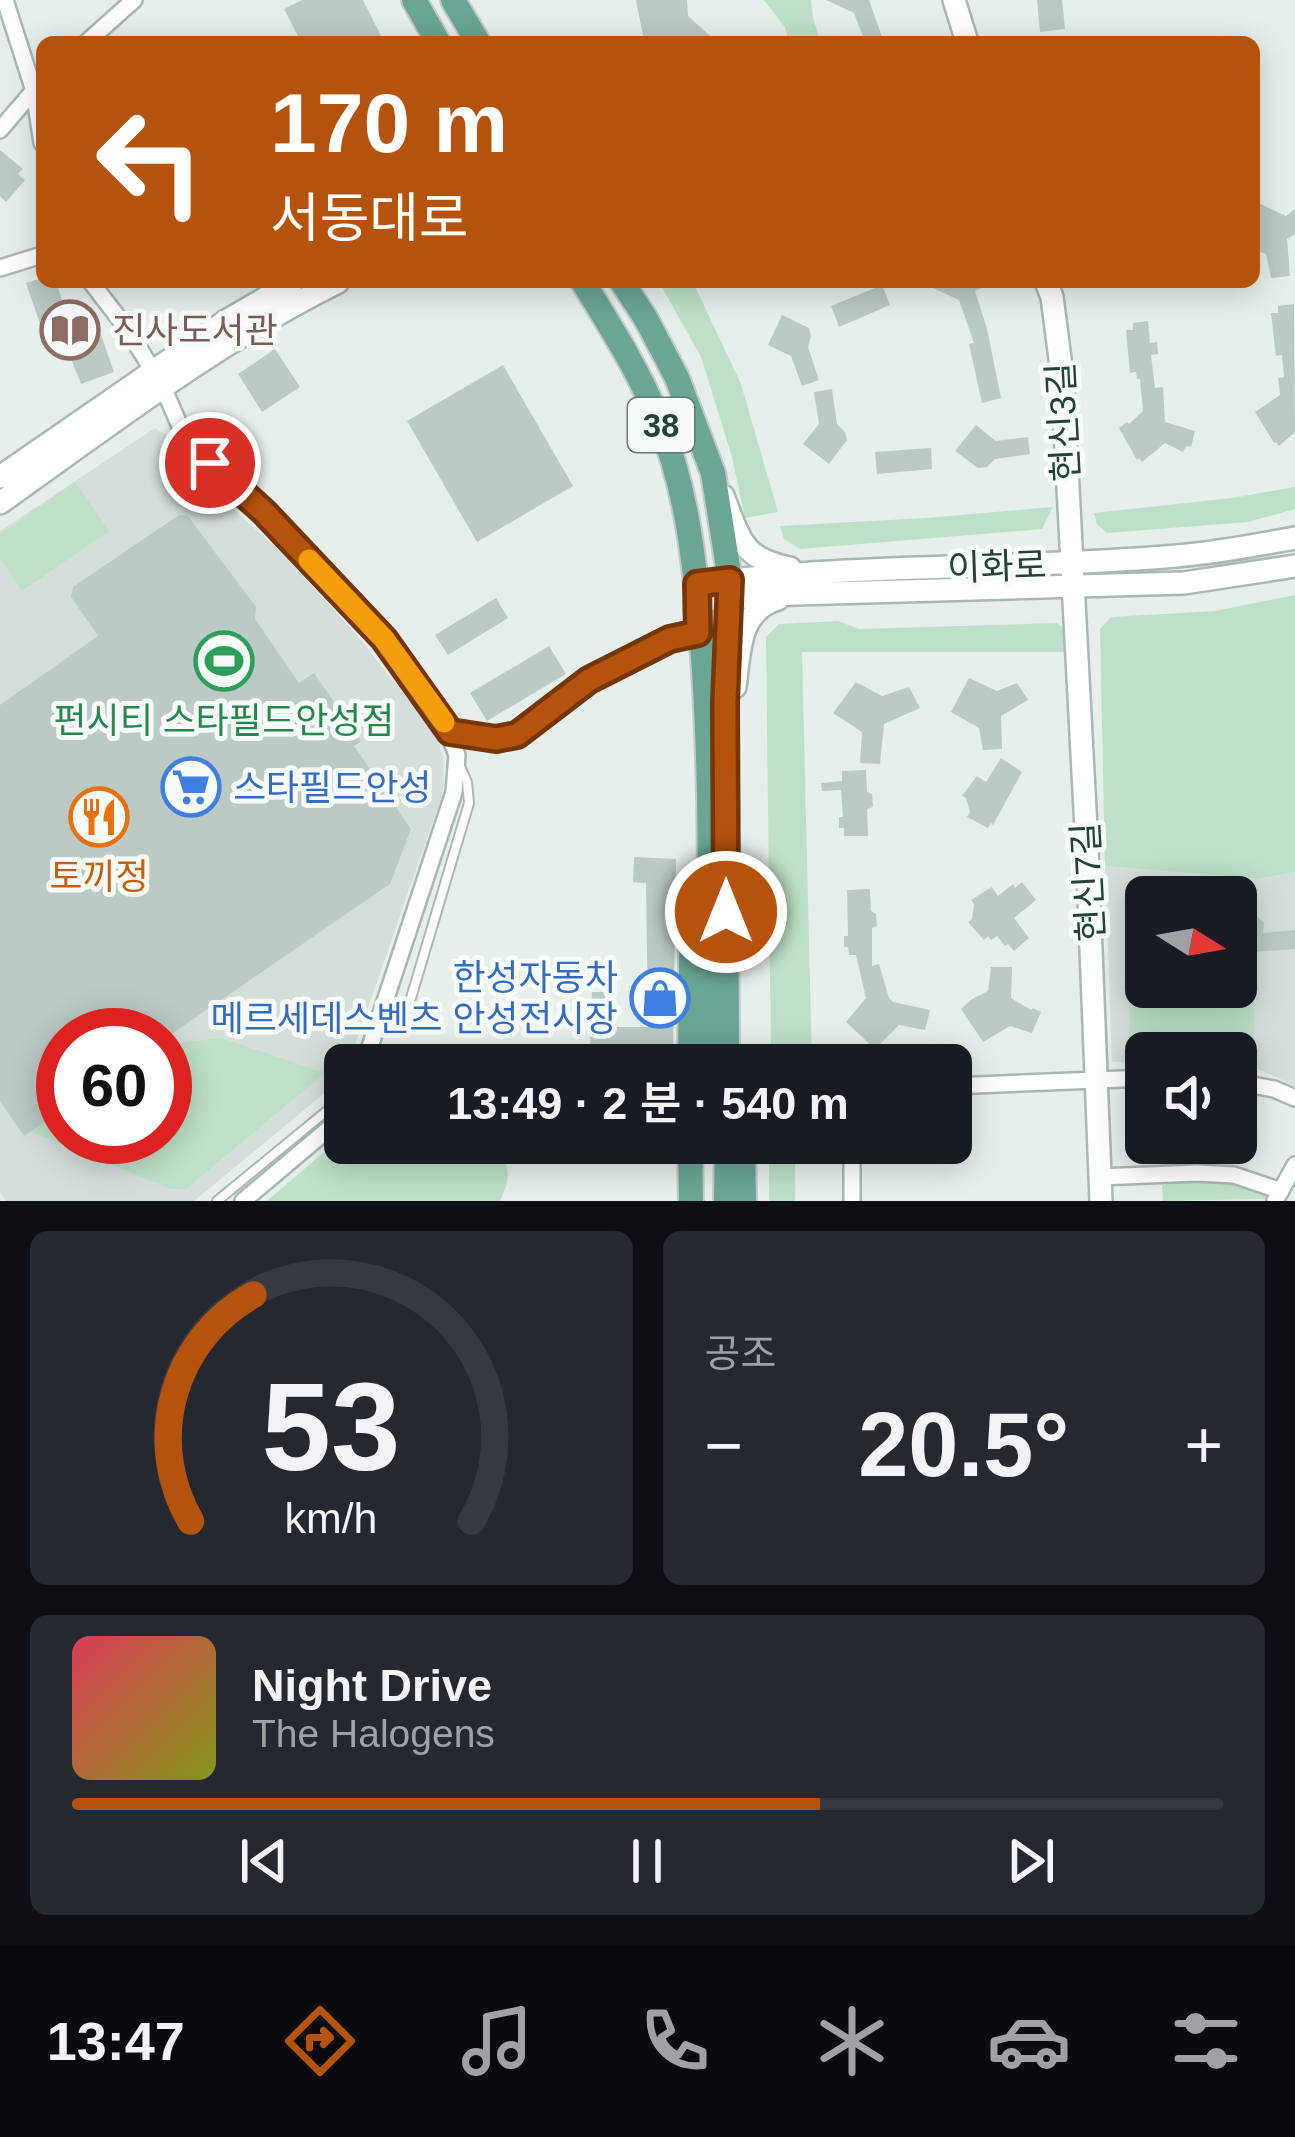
<!DOCTYPE html>
<html lang="ko">
<head>
<meta charset="utf-8">
<style>
  :root { --surface:#171b24; --page:#242831; --text:#f1f3f6; --muted:#9ea1a6; --line:#363941; --accent:#b45309 }
  body { margin:0; font-family:Arial,"Noto Sans KR",sans-serif; background:var(--page); color:var(--text); height:100vh; display:flex; flex-direction:column; font-size:45px; white-space:nowrap }
  * { box-sizing:border-box; margin:0 }
  p { font-size:39px; color:var(--muted) }
  .icon { flex:none; width:66px; height:66px; fill:none; stroke:currentColor; stroke-width:2; stroke-linecap:round; stroke-linejoin:round }
  .map { position:relative; height:1201px; overflow:hidden }
  .details { display:flex; flex-direction:column; gap:30px; padding:30px; background:#0d0f14; flex:1 }
  .details>* { flex:none }
  .top-card { position:absolute; left:36px; top:36px; width:1224px; height:252px; border-radius:18px; box-shadow:0 6px 30px #0003; background:#b45309; color:#fff; overflow:hidden }
  .needle { width:78px; rotate:101deg }
  .fabs { position:absolute; left:1125px; top:876px; display:grid; gap:24px }
  .fabs a { display:grid; place-items:center; width:132px; height:132px; border-radius:18px; background:var(--surface); box-shadow:0 6px 30px #0003; font-size:60px }
  .speed { position:absolute; left:36px; top:1008px; display:flex; gap:24px; font-size:60px; font-weight:700; text-align:center }
  .speed>* { display:grid; place-content:center; width:156px; height:156px; border-radius:50%; background:var(--surface); box-shadow:0 6px 30px #0003; line-height:1 }
  .speed .limit { border:18px solid #d22; background:#fff; color:#111 }
  .pin { position:absolute; display:grid; place-items:center; width:102px; height:102px; color:#fff; margin:-51px; border:6px solid #fff; border-radius:50%; box-shadow:0 3px 12px #0007 }
  .me { position:absolute; width:132px; margin:-66px; rotate:0deg; stroke-linejoin:round; filter:drop-shadow(0 0 9px #0008) }
  .turn { display:flex; align-items:center; gap:42px; height:252px; padding:0 36px; font-size:54px }
  .turn .icon { width:156px; height:156px; stroke-width:2.5 }
  .turn b { display:block; font-size:84px; line-height:102px }
  .big { font-size:90px; font-weight:600; line-height:1.1 }
  .details .widget { flex:1; display:flex; flex-direction:column; justify-content:center; gap:18px; min-width:0; padding:0 42px; border-radius:18px; background:var(--page) }
  .details .dial { align-items:center; gap:0 }
  .dial svg { height:312px; overflow:visible; fill:none; stroke:var(--line); stroke-width:7; stroke-linecap:round; text-anchor:middle }
  .dial text { fill:var(--text); stroke:none }
  .song { display:flex; align-items:center; gap:36px }
  .cover { width:144px; height:144px; border-radius:18px; background:linear-gradient(135deg,hsl(350 70% 55%),hsl(70 70% 35%)) }
  .played { height:12px; border-radius:6px; background:linear-gradient(90deg,var(--accent) 65%,var(--line) 65%) }
  .keys { display:flex; justify-content:space-around; direction:ltr }
  .heat { display:flex; justify-content:space-between; align-items:center; font-size:66px; direction:ltr }
  .details .tiles { flex:1; display:grid; gap:30px; grid-template-columns:1fr 1fr }
  .widget:last-child { grid-column:span 2 }
  .trip { position:absolute; left:324px; top:1044px; width:648px; height:120px; border-radius:18px; background:var(--surface); box-shadow:0 6px 30px #0003; font-weight:600; line-height:120px; text-align:center }
  .tab-bar { display:flex; height:192px; justify-content:space-around; align-items:center; background:#090b0e; color:var(--muted) }
  .tab-bar .icon { width:84px; height:84px }
  .tab-bar .on { color:var(--accent) }
  .tab-bar b { font-size:54px; color:var(--text) }
  .map>svg:first-child { display:block }
  .built { fill:#d4dfda; fill-rule:evenodd }
  .green { fill:#bfe0c8 }
  .building { fill:#bbcac4 }
  .lines { fill:none; stroke-linecap:round; stroke-linejoin:round }
  .service-casing { stroke:#a8b8b2; stroke-width:12 }
  .minor-casing { stroke:#a8b8b2; stroke-width:20 }
  .tertiary-casing { stroke:#a8b8b2; stroke-width:26 }
  .primary-casing { stroke:#c2cac8; stroke-width:28 }
  .service { stroke:#fff; stroke-width:8 }
  .minor { stroke:#fff; stroke-width:15 }
  .tertiary { stroke:#fff; stroke-width:21 }
  .primary { stroke:#6aa596; stroke-width:24 }
  .route-casing { stroke:#753606; stroke-width:30 }
  .route { stroke:#b45309; stroke-width:21 }
  .slow { stroke:#f59e0b; stroke-width:21 }
  .labels { text-anchor:middle; stroke-width:10; stroke-linejoin:round; paint-order:stroke }
  .shield { fill:#f7fbf9; stroke:#637a73; stroke-width:3 }
  .shield-label { font-size:33px; font-weight:bold; fill:#24423a }
  .education-label { font-size:36px; fill:#785e54; stroke:#f7fbf9; text-anchor:start }
  .street-label { font-size:36px; fill:#24423a; stroke:#f7fbf9 }
  .leisure-label { font-size:36px; fill:#27864d; stroke:#f7fbf9 }
  .shop-label { font-size:36px; fill:#366cbe; stroke:#f7fbf9; text-anchor:start }
  .food-label { font-size:36px; fill:#c56008; stroke:#f7fbf9 }
</style>
</head>
<body>
<div class="map">
<svg width="1295" height="1201" viewBox="0 0 1295 1201">
  <rect width="100%" height="100%" fill="#e6efeb"/>
  <!-- built -->
  <path class="built" d="M 155,428 L 168,437 L 197,478 L 275,546 L 356,634 L 437,736 L 443,757 L 444,782 L 441,798 L 348,1065 L 345,1065 L 344,1077 L 194,1201 L 6,1201 L 0,1192 L 0,531 ZM 63,1035 L 165,1035 L 165,1137 L 63,1137 Z
    M 1105,866 L 1259,879 L 1295,872 L 1295,1086 L 1252,1066 L 1236,1065 L 1236,1053 L 1146,1053 L 1146,1063 L 1112,1062 ZM 1146,897 L 1236,897 L 1236,987 L 1146,987 Z"/>
  <!-- green -->
  <path class="green" d="M 764,0 L 811,0 L 813,18 L 821,42 L 789,42 L 785,27 Z
    M 659,282 L 693,282 L 741,384 L 778,512 L 745,518 L 732,457 L 701,357 Z
    M 75,482 L 109,531 L 22,591 L 0,558 L 0,534 Z
    M 1295,487 L 1295,509 L 1248,522 L 1107,533 L 1097,524 L 1094,513 L 1232,498 Z
    M 1053,507 L 1042,529 L 800,549 L 784,539 L 780,526 L 927,518 Z
    M 1295,595 L 1295,872 L 1259,879 L 1105,866 L 1100,629 L 1111,617 L 1215,611 Z
    M 838,621 L 859,629 L 1057,623 L 1064,629 L 1066,652 L 802,652 L 812,1065 L 771,1065 L 766,637 L 779,624 Z
    M 1236,978 L 1254,983 L 1254,1057 L 1236,1056 L 1236,1053 L 1139,1055 L 1129,1049 L 1131,987 L 1236,987 Z
    M 221,1038 L 325,1073 L 186,1189 L 171,1189 L 25,1129 L 63,1106 L 63,1137 L 165,1137 L 165,1057 L 177,1051 L 179,1043 Z
    M 345,1134 L 345,1143 L 465,1143 L 503,1158 C 512,1175 507,1184 500,1201 L 267,1201 Z
    M 769,1143 L 795,1143 L 795,1201 L 769,1201 Z
    M 1198,1181 L 1236,1185 L 1264,1192 L 1267,1199 L 1163,1201 L 1162,1185 Z"/>
  <!-- building -->
  <path class="building" d="M 302,0 L 363,0 L 384,42 L 301,42 L 284,9 Z
    M 636,0 L 687,0 L 688,16 L 717,42 L 683,42 L 676,36 L 644,41 Z
    M 826,0 L 869,0 L 882,37 L 865,42 L 854,13 Z
    M 1037,0 L 1062,0 L 1065,29 L 1040,32 Z
    M 0,150 L 23,169 L 18,174 L 25,180 L 6,202 L 0,196 Z
    M 1254,201 L 1286,216 L 1295,209 L 1295,234 L 1287,239 L 1290,276 L 1271,278 L 1266,254 L 1254,249 Z
    M 42,278 L 42,282 L 56,282 L 65,309 L 75,303 L 82,320 L 94,315 L 114,372 L 81,384 L 65,344 L 49,350 L 26,283 Z
    M 920,282 L 995,282 L 975,291 L 987,329 L 1001,398 L 982,403 L 969,344 L 974,343 L 959,300 Z
    M 882,285 L 890,305 L 839,327 L 831,306 Z
    M 1294,304 L 1295,432 L 1279,446 L 1276,442 L 1274,443 L 1255,412 L 1280,395 L 1278,378 L 1284,377 L 1282,355 L 1276,356 L 1271,313 L 1278,313 L 1278,306 Z
    M 782,315 L 809,328 L 811,336 L 808,347 L 819,380 L 802,386 L 791,356 L 768,345 Z
    M 1148,321 L 1150,343 L 1157,342 L 1158,354 L 1151,355 L 1155,388 L 1163,387 L 1165,422 L 1195,431 L 1191,447 L 1186,446 L 1183,452 L 1165,443 L 1142,462 L 1139,458 L 1137,460 L 1119,428 L 1127,422 L 1129,424 L 1143,411 L 1140,379 L 1137,379 L 1136,372 L 1130,373 L 1126,330 L 1133,330 L 1133,323 Z
    M 275,349 L 300,387 L 262,412 L 238,374 Z
    M 503,365 L 573,486 L 477,542 L 407,421 Z
    M 832,389 L 837,424 L 845,432 L 847,440 L 829,464 L 803,444 L 819,424 L 814,392 Z
    M 976,425 L 996,441 L 1028,437 L 1030,454 L 995,459 L 987,467 L 978,468 L 955,451 Z
    M 931,448 L 932,469 L 877,474 L 875,452 Z
    M 179,515 L 188,516 L 256,607 L 255,619 L 299,683 L 314,673 L 361,741 L 354,746 L 411,829 L 390,884 L 170,1035 L 63,1035 L 63,1109 L 24,1136 L 0,1101 L 0,705 L 98,636 L 71,597 L 73,587 Z
    M 496,598 L 508,618 L 448,655 L 435,635 Z
    M 549,646 L 566,674 L 487,721 L 470,693 Z
    M 969,678 L 997,691 L 1017,683 L 1028,700 L 1001,716 L 1002,749 L 983,750 L 979,728 L 951,712 Z
    M 856,682 L 882,696 L 909,687 L 920,708 L 884,724 L 880,764 L 860,763 L 862,732 L 833,713 Z
    M 1001,758 L 1022,772 L 993,825 L 991,823 L 988,828 L 967,817 L 970,812 L 966,798 L 962,796 L 977,776 L 986,782 Z
    M 866,770 L 867,792 L 872,794 L 873,807 L 867,809 L 868,836 L 844,836 L 844,828 L 839,828 L 839,817 L 843,817 L 841,790 L 822,791 L 821,783 L 842,781 L 842,771 Z
    M 634,857 L 676,859 L 673,1056 L 615,1050 L 606,1065 L 579,1065 L 590,1044 L 592,992 L 612,992 L 612,1027 L 648,1027 L 646,883 L 633,882 Z
    M 1180,878 L 1181,897 L 1146,897 L 1146,944 L 1133,945 L 1130,880 Z
    M 1022,882 L 1036,900 L 1014,918 L 1029,938 L 1014,951 L 1008,944 L 1005,946 L 997,936 L 991,940 L 988,936 L 984,940 L 968,922 L 972,919 L 974,904 L 971,900 L 992,887 L 998,896 L 1013,884 L 1015,888 Z
    M 870,889 L 871,911 L 876,914 L 877,926 L 872,928 L 872,966 L 879,964 L 889,998 L 893,1002 L 930,1010 L 925,1030 L 899,1025 L 875,1049 L 846,1022 L 866,998 L 856,955 L 849,955 L 848,947 L 844,947 L 844,936 L 848,936 L 847,890 Z
    M 1257,916 L 1264,923 L 1263,933 L 1295,930 L 1295,949 L 1236,953 L 1236,918 Z
    M 991,967 L 1012,967 L 1011,998 L 1031,1010 L 1033,1008 L 1041,1012 L 1032,1033 L 1010,1026 L 983,1042 L 961,1009 L 972,999 L 988,991 Z"/>
  <g class="lines">
    <defs>
      <path id="service" d="M 450,732 L 496,739 L 517,735 L 589,681 L 670,639 L 696,633
        M 411,998 L 469,803 L 467,782 L 459,764
        M 217,1201 L 334,1105"/>
      <path id="minor" d="M 5,0 L 34,91 L 42,143
        M 87,42 L 134,0
        M 0,130 L 35,89
        M 0,268 L 42,255
        M 91,282 L 127,329 L 163,387 L 179,424 L 210,463 L 264,512 L 384,639 L 441,716 L 457,755 L 454,792 L 364,1065
        M 1236,1082 L 1274,1089 L 1295,1098
        M 951,1086 L 1146,1078
        M 1100,1177 L 1197,1173 L 1234,1175 L 1281,1191
        M 243,1201 L 345,1115
        M 852,1201 L 852,1143
        M 1275,1201 L 1295,1165"/>
      <path id="tertiary" d="M 954,0 L 967,42
        M 1046,282 L 1052,297 L 1062,374 L 1087,848 L 1101,1201
        M 0,477 L 226,321 L 293,282
        M 723,496 C 740,538 741,559 790,568
        M 0,503 C 110,425 217,342 338,282
        M 697,584 C 856,563 1017,570 1176,556 C 1216,553 1256,545 1295,538
        M 698,600 L 796,594 L 1184,583 L 1295,566
        M 735,687 C 740,651 738,611 778,599"/>
      <path id="primary" d="M 414,0 L 438,42
        M 453,0 L 478,42
        M 583,282 C 610,326 639,371 658,419 C 688,490 695,567 702,643 C 713,783 709,924 710,1065
        M 622,282 L 646,319 L 677,378 L 713,473 L 730,580 L 725,702 L 727,1065
        M 690,1065 L 692,891
        M 690,1143 L 691,1201
        M 743,1149 L 744,1201
        M 726,1201 L 727,1143"/>
    </defs>
    <!-- service casing -->
    <use href="#service" class="service-casing"/>
    <!-- minor casing -->
    <use href="#minor" class="minor-casing"/>
    <!-- tertiary casing -->
    <use href="#tertiary" class="tertiary-casing"/>
    <!-- primary casing -->
    <use href="#primary" class="primary-casing"/>
    <!-- service -->
    <use href="#service" class="service"/>
    <!-- minor -->
    <use href="#minor" class="minor"/>
    <!-- tertiary -->
    <use href="#tertiary" class="tertiary"/>
    <!-- primary -->
    <use href="#primary" class="primary"/>
  </g>
  <g class="lines">
    <defs>
      <path id="route" d="M 210,463 L 264,512 L 384,639 L 450,732 L 496,739 L 517,735 L 589,680 L 670,639 L 698,633 L 697,584 L 730,580 L 725,702 L 726,912"/>
    </defs>
    <!-- route casing -->
    <use href="#route" class="route-casing"/>
    <!-- route -->
    <use href="#route" class="route"/>
    <!-- slow -->
    <path class="slow" d="M 309,560 L 384,639 L 444,722"/>
  </g>
  <!-- icons -->
  <defs>
    <symbol id="library-ring" viewBox="-11 -11 22 22"><circle r="9.5" fill="#f7fbf9" stroke="#8d6e63" stroke-width="1.5"/><path d="M-6-4Q-3-5.5-.7-3.5V5Q-3 3-6 4ZM6-4Q3-5.5 .7-3.5V5Q3 3 6 4Z" fill="#8d6e63"/></symbol>
    <symbol id="stadium-ring" viewBox="-11 -11 22 22"><circle r="9.5" fill="#f7fbf9" stroke="#2e9e5b" stroke-width="1.5"/><path d="M0-5a6.5 5 0 1 0 0 10a6.5 5 0 1 0 0-10ZM-3.5-1.8h7v3.6h-7Z" fill="#2e9e5b"/></symbol>
    <symbol id="supermarket-ring" viewBox="-11 -11 22 22"><circle r="9.5" fill="#f7fbf9" stroke="#3f7fe0" stroke-width="1.5"/><path d="M-6-5.5h2.5l.6 2H6L4.5 2H-2.5L-4.4-4H-6ZM-1.5 3.2a1.3 1.3 0 1 0 .1 0ZM3 3.2a1.3 1.3 0 1 0 .1 0Z" fill="#3f7fe0"/></symbol>
    <symbol id="restaurant-ring" viewBox="-11 -11 22 22"><circle r="9.5" fill="#f7fbf9" stroke="#e8710a" stroke-width="1.5"/><path d="M-5-6h1v4h1v-4h1v4h1v-4h1v5L-1.5 .5V6h-2V.5L-5-1ZM5-6V6H3V1.5H1.5Q1.5-4 5-6Z" fill="#e8710a"/></symbol>
    <symbol id="shop-ring" viewBox="-11 -11 22 22"><circle r="9.5" fill="#f7fbf9" stroke="#3f7fe0" stroke-width="1.5"/><path d="M-5-2.5h2.3a2.7 3.5 0 0 1 5.4 0H5L5.5 6h-11ZM-1.5-2.5h3a1.5 2.3 0 0 0-3 0Z" fill="#3f7fe0"/></symbol>
  </defs>
  <g fill-rule="evenodd">
    <use href="#library-ring" x="37" y="297" width="66" height="66"/>
    <use href="#stadium-ring" x="191" y="628" width="66" height="66"/>
    <use href="#supermarket-ring" x="158" y="754" width="66" height="66"/>
    <use href="#restaurant-ring" x="66" y="784" width="66" height="66"/>
    <use href="#shop-ring" x="627" y="965" width="66" height="66"/>
  </g>
  <g class="labels">
    <!-- shield labels -->
    <rect class="shield" x="628" y="398" width="66" height="54" rx="9"/>
    <g class="shield-label">
      <text x="661" y="437">38</text>
    </g>
    <!-- education labels -->
    <g class="education-label">
      <text x="112" y="343">진사도서관</text>
    </g>
    <!-- street labels -->
    <g class="street-label">
      <text transform="translate(1063 422) rotate(-93)" y="13">현신3길</text>
      <text transform="translate(997 566) rotate(-2)" y="13">이화로</text>
      <text transform="translate(1088 882) rotate(-93)" y="13">현신7길</text>
    </g>
    <!-- leisure labels -->
    <g class="leisure-label">
      <text x="224" y="733">펀시티 스타필드안성점</text>
    </g>
    <!-- shop labels -->
    <g class="shop-label">
      <text x="233" y="800">스타필드안성</text>
      <text x="618" y="990" text-anchor="end">한성자동차<tspan x="618" dy="41">메르세데스벤츠 안성전시장</tspan></text>
    </g>
    <!-- food labels -->
    <g class="food-label">
      <text x="99" y="889">토끼정</text>
    </g>
  </g>
</svg>
<div class="fabs">
<a><svg class="needle" viewBox="-14 -14 28 28"><path d="M0-13l5 13h-10z" fill="#e53935"/><path d="M0 13l5-13h-10z" fill="#9ea1a6"/></svg></a>
<a><svg class="icon" aria-label="sound" viewBox="0 0 24 24"><path d="M4 9h4l5-4v14l-5-4H4zM17 9q2 3 0 6"/></svg></a>
</div>
<div class="speed"><div class="limit">60</div></div>
<div class="pin" style="left:210px;top:463px;background:#d93025"><svg class="icon" aria-label="arrive" viewBox="0 0 24 24"><path d="M6 21V4h12l-3 4 3 4H6"/></svg></div>
<svg class="me" style="left:726px;top:912px" viewBox="-20 -20 40 40"><circle r="17" fill="#b45309" stroke="#fff" stroke-width="3"/><path d="M0-11L8 9 0 5-8 9z" fill="#fff"/></svg>
<div class="trip">13:49 · 2 분 · 540 m</div>
<div class="top-card">
<div class="turn"><svg class="icon" aria-label="left" viewBox="0 0 24 24"><path d="M17 20v-9H6M10 6l-5 5 5 5"/></svg><div><b>170 m</b>서동대로</div></div>
</div>
</div>
<section class="details">
<div class="tiles">
<div class="widget dial"><svg viewBox="0 0 100 80">
<path d="M14 69A42 42 0 1 1 86 69"/>
<path d="M14 69A42 42 0 0 1 30 11" stroke="#b45309"/>
<text x="50" y="56" font-size="32" font-weight="700">53</text>
<text x="50" y="72" font-size="11">km/h</text>
</svg></div>
<div class="widget"><p>공조</p>
<div class="heat"><a>−</a><b class="big">20.5°</b><a>+</a></div>
</div>
<div class="widget">
<div class="song"><i class="cover"></i><div><b>Night Drive</b><p>The Halogens</p></div></div>
<div class="played"></div>
<div class="keys"><svg class="icon" aria-label="previous" viewBox="0 0 24 24"><path d="M18 5L8 12l10 7zM5 5v14"/></svg><svg class="icon" aria-label="pause" viewBox="0 0 24 24"><path d="M8 5v14M16 5v14"/></svg><svg class="icon" aria-label="next" viewBox="0 0 24 24"><path d="M6 5l10 7-10 7zM19 5v14"/></svg></div>
</div>
</div>
</section>
<nav class="tab-bar">
<b>13:47</b>
<svg class="icon on" aria-label="directions" viewBox="0 0 24 24"><path d="M12 3l9 9-9 9-9-9zM9 14v-3h6M13 9l2 2-2 2"/></svg>
<svg class="icon" aria-label="music" viewBox="0 0 24 24"><path d="M9 18V5l10-2v13"/><circle cx="6" cy="18" r="3"/><circle cx="16" cy="16" r="3"/></svg>
<svg class="icon" aria-label="phone" viewBox="0 0 24 24"><path d="M5 4h4l2 5-3 2q2 4 5 5l2-3 5 2v4C11 20 4 13 5 4z"/></svg>
<svg class="icon" aria-label="climate" viewBox="0 0 24 24"><path d="M12 3v18M4 7l16 10M4 17L20 7"/></svg>
<svg class="icon" aria-label="car" viewBox="0 0 24 24"><path d="M5 17H2v-5l4-1 3-4h7l3 4 3 1v5h-3M9 17h6M6 11h13"/><circle cx="7" cy="17" r="2"/><circle cx="17" cy="17" r="2"/></svg>
<svg class="icon" aria-label="filters" viewBox="0 0 24 24"><path d="M4 7h16M4 17h16"/><circle cx="9" cy="7" r="2"/><circle cx="15" cy="17" r="2"/></svg>
</nav>
</body>
</html>
